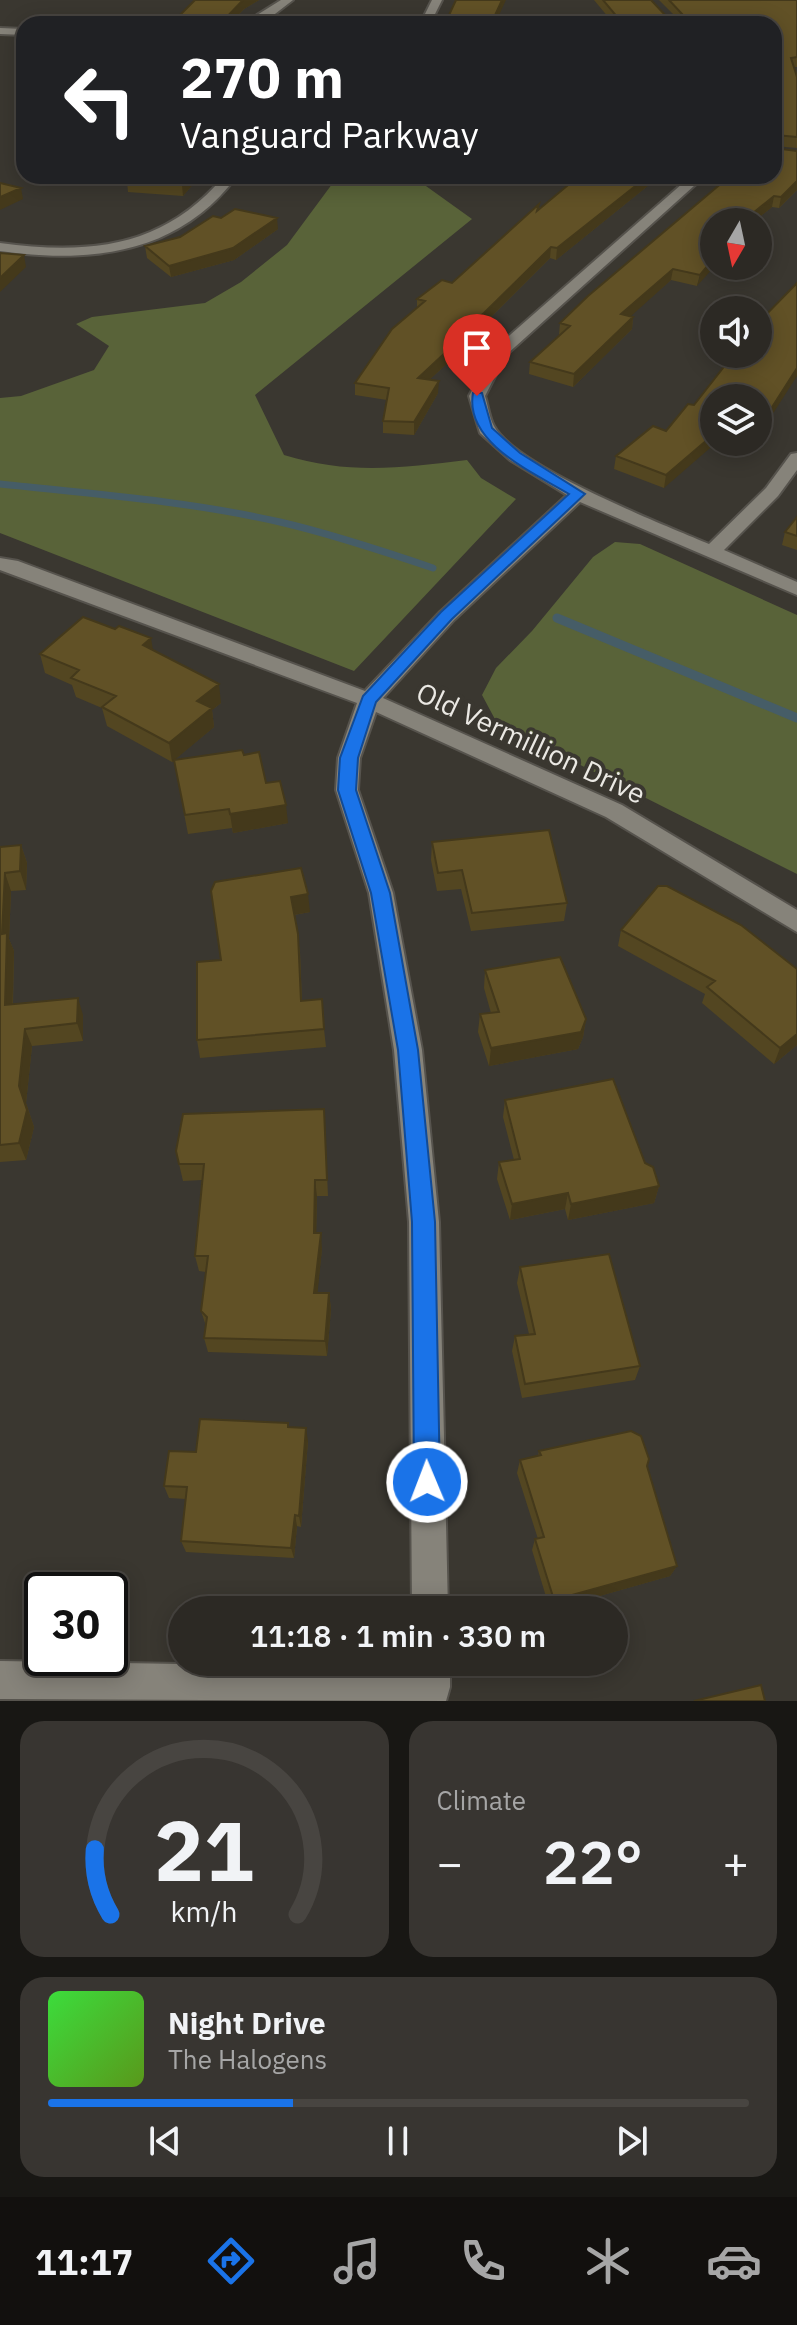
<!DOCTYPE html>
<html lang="en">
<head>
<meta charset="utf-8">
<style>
  :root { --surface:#2c2924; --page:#383531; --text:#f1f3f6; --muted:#a6a6a6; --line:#484541; --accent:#1a73e8 }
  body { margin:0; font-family:"IBM Plex Sans",sans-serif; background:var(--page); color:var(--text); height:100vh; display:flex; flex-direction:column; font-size:30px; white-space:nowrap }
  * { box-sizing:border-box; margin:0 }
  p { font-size:26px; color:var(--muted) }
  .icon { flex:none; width:44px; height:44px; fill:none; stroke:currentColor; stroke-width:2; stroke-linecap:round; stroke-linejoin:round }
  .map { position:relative; height:1701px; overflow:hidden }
  .details { display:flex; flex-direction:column; gap:20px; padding:20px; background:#181714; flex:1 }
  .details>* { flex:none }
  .banner { position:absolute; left:16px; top:16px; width:766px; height:168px; border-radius:24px; box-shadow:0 4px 20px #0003,0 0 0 2px var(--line); background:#202124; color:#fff; overflow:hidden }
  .needle { width:52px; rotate:189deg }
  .controls { position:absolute; left:700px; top:208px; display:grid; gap:16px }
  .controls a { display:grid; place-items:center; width:72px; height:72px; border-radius:50%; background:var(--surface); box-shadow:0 4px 20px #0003,0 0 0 2px var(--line); font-size:40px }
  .speed { position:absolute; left:24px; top:1572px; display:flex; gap:16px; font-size:40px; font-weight:700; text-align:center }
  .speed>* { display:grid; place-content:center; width:104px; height:104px; border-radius:50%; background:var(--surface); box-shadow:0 4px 20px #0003,0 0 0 2px var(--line); line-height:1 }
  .speed .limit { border:4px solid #111; border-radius:12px; background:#fff; color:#111 }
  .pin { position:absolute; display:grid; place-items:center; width:68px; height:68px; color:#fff; margin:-82px -34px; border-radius:50% 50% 50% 0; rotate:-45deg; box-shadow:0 0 8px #0007 }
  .pin .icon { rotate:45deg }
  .me { position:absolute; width:88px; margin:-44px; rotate:359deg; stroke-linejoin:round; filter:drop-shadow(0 0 6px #0008) }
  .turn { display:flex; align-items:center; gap:28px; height:168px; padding:0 32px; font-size:36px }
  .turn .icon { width:104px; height:104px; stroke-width:2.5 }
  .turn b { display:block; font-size:56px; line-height:68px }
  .big { font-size:60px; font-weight:600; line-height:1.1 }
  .details .tile { flex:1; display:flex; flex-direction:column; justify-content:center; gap:12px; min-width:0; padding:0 28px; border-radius:24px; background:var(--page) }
  .details .dial { align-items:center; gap:0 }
  .dial svg { height:208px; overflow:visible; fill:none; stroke:var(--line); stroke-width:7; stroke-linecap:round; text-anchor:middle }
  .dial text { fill:var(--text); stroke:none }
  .song { display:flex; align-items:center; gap:24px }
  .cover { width:96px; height:96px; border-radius:12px; background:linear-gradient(135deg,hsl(120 70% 55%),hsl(90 70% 35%)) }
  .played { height:8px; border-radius:4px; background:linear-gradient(90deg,var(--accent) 35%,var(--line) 35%) }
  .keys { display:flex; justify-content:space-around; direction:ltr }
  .heat { display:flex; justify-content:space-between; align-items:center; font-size:44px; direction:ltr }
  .details .tiles { flex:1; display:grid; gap:20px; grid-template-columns:1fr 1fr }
  .tile:last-child { grid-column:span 2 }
  .trip { position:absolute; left:168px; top:1596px; width:460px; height:80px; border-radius:40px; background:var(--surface); box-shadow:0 4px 20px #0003,0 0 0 2px var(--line); font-weight:600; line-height:80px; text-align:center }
  .dock { display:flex; height:128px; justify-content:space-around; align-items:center; background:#12100e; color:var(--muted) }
  .dock .icon { width:56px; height:56px }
  .dock .selected { color:var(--accent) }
  .dock b { font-size:36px; color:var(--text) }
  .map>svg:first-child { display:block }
  .forest { fill:#596339 }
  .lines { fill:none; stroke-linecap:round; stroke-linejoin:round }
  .stream-far1 { stroke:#465d67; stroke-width:7 }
  .stream { stroke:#465d67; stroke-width:9 }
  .minor-casing { stroke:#56534d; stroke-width:4 }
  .minor { fill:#86837a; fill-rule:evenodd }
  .wall { fill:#534621 }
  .shaded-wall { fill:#44391b }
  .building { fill:#615126; stroke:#44391b; stroke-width:2 }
  .route { fill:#1a73e8; stroke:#114b97; stroke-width:2 }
  .labels { text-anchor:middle; stroke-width:8; stroke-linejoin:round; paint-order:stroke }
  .street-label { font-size:28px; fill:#ebe9e4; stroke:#3a3730 }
</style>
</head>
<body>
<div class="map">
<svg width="797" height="1701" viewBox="0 0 797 1701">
  <rect width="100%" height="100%" fill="#3a3730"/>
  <!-- forest -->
  <path class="forest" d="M 338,176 L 412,176 L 472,219 L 255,395 L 284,455 C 348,475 402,468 467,460 L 481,478 L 516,499 L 354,671 L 0,533 L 0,398 L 21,396 L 94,370 L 109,346 L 76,324 L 92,317 L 205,303 L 241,282 L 287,245 Z
    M 615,542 L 640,544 L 797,615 L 797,874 L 497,723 L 482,695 L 496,668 L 532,631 L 593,557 Z"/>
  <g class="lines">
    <!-- stream-far1 -->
    <path class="stream-far1" d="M 0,484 C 94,494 188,501 280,522 C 332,534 383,551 433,568"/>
    <!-- stream -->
    <path class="stream" d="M 557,618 L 797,718"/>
    <defs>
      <path id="minor" d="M 281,0 L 293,0 L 262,24 L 252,24 L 257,15 Z
        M 432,0 L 442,0 L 430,24 L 420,24 Z
        M 0,28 L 24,29 L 24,35 L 0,34 Z
        M 224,176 L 237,176 C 179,254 91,264 0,251 L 0,243 C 89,255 164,248 224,176 Z
        M 691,176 L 705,176 L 506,355 L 485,396 C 488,405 489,417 494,426 C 516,467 662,524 709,544 L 766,488 L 791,454 L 797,453 L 797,470 L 778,496 L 724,550 L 797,582 L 797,595 L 580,502 L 454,620 L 383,698 L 622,805 L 797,910 L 797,932 L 606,817 L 376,712 L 360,758 L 358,790 L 393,893 L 422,1050 L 439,1222 L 448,1610 L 412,1610 L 409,1222 L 394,1050 L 369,893 L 336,790 L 338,758 L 357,703 L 0,570 L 0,558 L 18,561 L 365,691 L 440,612 L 567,495 L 510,460 L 480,433 L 469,396 L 493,350 Z
        M 0,1661 L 412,1668 L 412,1662 L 450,1662 L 450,1687 L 446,1701 L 0,1699 Z"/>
    </defs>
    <!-- minor casing -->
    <use href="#minor" class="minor-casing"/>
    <!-- minor -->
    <use href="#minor" class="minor"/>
  </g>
  <!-- wall -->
  <path class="wall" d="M 195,0 L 259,0 L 244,9 L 229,24 L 180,24 L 180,15 Z
    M 456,0 L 495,24 L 449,24 L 449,15 Z
    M 594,0 L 651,0 L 667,17 L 676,17 L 659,0 L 797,0 L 797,67 L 794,67 L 797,77 L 797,148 L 774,146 L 774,24 L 614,24 Z
    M 797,151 L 797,190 L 779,208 L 772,207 L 753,222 L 714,222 L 697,286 L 671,280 L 630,316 L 633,317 L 632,329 L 573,387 L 529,374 L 530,362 L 559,335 L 560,323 Z
    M 132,176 L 200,176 L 183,196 L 128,192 L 127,181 Z
    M 579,176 L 660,176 L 556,260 L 550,258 L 483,325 L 461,342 L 461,351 L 429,380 L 438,393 L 414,435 L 383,433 L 383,421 L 387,400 L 355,395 L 355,383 L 417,308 L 417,299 L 452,283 L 539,204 L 539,209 Z
    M 278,229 L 234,260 L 171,277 L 147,258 L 145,246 Z
    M 714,398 L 664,488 L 614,469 L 616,456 L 666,431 L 694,405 Z
    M 732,442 L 755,442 L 751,447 Z
    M 797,517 L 797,550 L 782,545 L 785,532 Z
    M 153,651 L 221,703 L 212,710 L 214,727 L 174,760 L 244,755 L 266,783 L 288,823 L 233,833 L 232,828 L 188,834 L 174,761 L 172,762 L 107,726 L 102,708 L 76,697 L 72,685 L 45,673 L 40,654 Z
    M 432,842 L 567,903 L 564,921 L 471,931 L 461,889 L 437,891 L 431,860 Z
    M 21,845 L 27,863 L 26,890 L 11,891 L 9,939 L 14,951 L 13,1004 L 83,1015 L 83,1041 L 32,1046 L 26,1103 L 34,1127 L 26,1160 L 0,1162 L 0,847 Z
    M 211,891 L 310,912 L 294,915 L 300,952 L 302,1001 L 324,1029 L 326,1047 L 200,1058 L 197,1040 L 221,960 Z
    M 621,930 L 797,969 L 797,1045 L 774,1064 L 702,1003 L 705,994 L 618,946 Z
    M 485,970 L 586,1019 L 583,1037 L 578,1049 L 489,1066 L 478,1032 L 480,1014 L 491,1013 L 484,988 Z
    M 505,1100 L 645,1163 L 659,1186 L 654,1203 L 568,1220 L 565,1209 L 510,1220 L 497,1179 L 499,1162 L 514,1160 L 503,1117 Z
    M 324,1109 L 328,1196 L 317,1196 L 316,1233 L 322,1249 L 317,1293 L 329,1293 L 331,1309 L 327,1356 L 208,1352 L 204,1338 L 206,1326 L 201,1311 L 206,1272 L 199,1271 L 195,1256 L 202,1180 L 183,1181 L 176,1151 Z
    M 520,1267 L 640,1366 L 635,1380 L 522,1398 L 512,1351 L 515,1336 L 529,1334 L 517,1283 Z
    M 289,1427 L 308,1441 L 301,1527 L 297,1526 L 294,1558 L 186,1552 L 181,1541 L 186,1499 L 169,1498 L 164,1486 L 196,1452 Z
    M 539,1451 L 647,1466 L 677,1566 L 670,1576 L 550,1610 L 532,1550 L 535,1539 L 538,1539 L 517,1473 L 520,1460 L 538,1456 Z"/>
  <!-- shaded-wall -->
  <path class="shaded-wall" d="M 243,0 L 259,0 L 244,9 L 229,24 L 220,24 Z
    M 502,0 L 506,0 L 495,24 L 491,24 Z
    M 190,176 L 200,176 L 183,196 L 182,185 Z
    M 648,176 L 660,176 L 556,260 L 557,248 Z
    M 797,181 L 797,190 L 779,208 L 781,197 Z
    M 21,188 L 23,199 L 0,210 L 0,197 Z
    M 774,196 L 772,207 L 753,222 L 742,222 Z
    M 277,218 L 278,229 L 234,260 L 171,277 L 169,266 Z
    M 551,247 L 550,258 L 483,325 L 461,342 L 461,351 L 418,390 L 418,378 L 454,336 Z
    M 24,255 L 26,267 L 0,292 L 0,278 Z
    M 714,258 L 714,266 L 715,266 L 697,286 L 700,275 Z
    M 673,269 L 671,280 L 620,326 L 621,314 Z
    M 633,317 L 632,329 L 573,387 L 574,374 Z
    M 797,368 L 797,376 L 758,437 L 758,429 Z
    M 439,381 L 438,393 L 414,435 L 414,422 Z
    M 714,434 L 714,442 L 717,442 L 664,488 L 666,475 Z
    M 151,638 L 154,656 L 143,645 Z
    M 219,684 L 221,703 L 212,710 L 214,727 L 172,762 L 169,743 L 197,701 Z
    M 286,805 L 288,823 L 233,833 L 230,814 Z
    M 21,845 L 27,863 L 26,890 L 20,871 Z
    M 5,873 L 11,891 L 9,939 L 14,951 L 12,1023 L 5,1005 L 2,934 Z
    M 308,894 L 310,912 L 293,915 L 291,897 Z
    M 78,998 L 83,1015 L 83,1041 L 77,1023 Z
    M 586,1019 L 583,1037 L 578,1049 L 489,1066 L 491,1048 Z
    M 25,1029 L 32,1046 L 26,1103 L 34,1127 L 26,1160 L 19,1143 L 19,1086 Z
    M 797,1034 L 797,1045 L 774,1064 L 780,1048 Z
    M 315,1180 L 317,1196 L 316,1249 L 314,1233 Z
    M 659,1186 L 654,1203 L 568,1220 L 571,1204 Z
    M 568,1193 L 565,1209 L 510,1220 L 512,1204 Z
    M 321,1233 L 322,1249 L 316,1308 L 314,1293 Z
    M 329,1293 L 331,1309 L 327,1356 L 325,1341 Z
    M 306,1428 L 308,1441 L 301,1527 L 299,1516 Z
    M 295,1515 L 297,1526 L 294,1558 L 291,1548 Z
    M 677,1566 L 670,1576 L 550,1610 L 554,1600 Z"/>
  <!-- building -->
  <path class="building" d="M 195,0 L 243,0 L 220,24 L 180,24 L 188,16 L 180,15 Z
    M 456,0 L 502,0 L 491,24 L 451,24 L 455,15 L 449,15 Z
    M 603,0 L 651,0 L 667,17 L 680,18 L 683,15 L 669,0 L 797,0 L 797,57 L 791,58 L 797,77 L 797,137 L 776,135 L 774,138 L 774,24 L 623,24 Z
    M 774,148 L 797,151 L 797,181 L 781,197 L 774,196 L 742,222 L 714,222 L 714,258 L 700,275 L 673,269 L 621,314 L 633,317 L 574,374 L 530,362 L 570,326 L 560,323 L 588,296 L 730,176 L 774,176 Z
    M 132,176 L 190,176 L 182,185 L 127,181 Z
    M 579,176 L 648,176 L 557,248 L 551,247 L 484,313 L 454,336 L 461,338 L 418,378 L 439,381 L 414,422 L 383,421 L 389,388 L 355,383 L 392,329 L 425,301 L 417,299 L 442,280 L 452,283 L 539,204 L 537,211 Z
    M 0,183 L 21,188 L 0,197 Z
    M 235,209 L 277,218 L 233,248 L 169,266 L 145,246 L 180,237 L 213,216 L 221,218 Z
    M 0,253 L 24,255 L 0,278 Z
    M 797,283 L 797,368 L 758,429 L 758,398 L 714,398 L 714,434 L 666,475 L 616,456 L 653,426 L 666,431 L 688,404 L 694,405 L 734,354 L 758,354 L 758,323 Z
    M 797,517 L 797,536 L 785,532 Z
    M 83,617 L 115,629 L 119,626 L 151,638 L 143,645 L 219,684 L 197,701 L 212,708 L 169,743 L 102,707 L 116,696 L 71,678 L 79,670 L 40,654 Z
    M 242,750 L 244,755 L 259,752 L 266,783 L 280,781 L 286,805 L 230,814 L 229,809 L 185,815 L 174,760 Z
    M 549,830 L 567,903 L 472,913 L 462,870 L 438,873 L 432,842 Z
    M 21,845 L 20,871 L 5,873 L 2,934 L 7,933 L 5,1005 L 78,998 L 77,1023 L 25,1029 L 19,1086 L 27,1110 L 19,1143 L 0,1145 L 0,847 Z
    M 301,868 L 308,894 L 291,897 L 298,934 L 301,1001 L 322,999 L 324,1029 L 197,1040 L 197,962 L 221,960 L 211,891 L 215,882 Z
    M 658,886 L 667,886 L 741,925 L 797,969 L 797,1034 L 780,1048 L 707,987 L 715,981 L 621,930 Z
    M 560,957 L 586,1019 L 581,1032 L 491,1048 L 480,1014 L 499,1012 L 485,970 Z
    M 613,1079 L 645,1163 L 653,1167 L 659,1186 L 571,1204 L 568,1193 L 512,1204 L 499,1162 L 520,1159 L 505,1100 Z
    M 324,1109 L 327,1180 L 315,1180 L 314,1233 L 321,1233 L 314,1293 L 329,1293 L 325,1341 L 204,1338 L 207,1317 L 201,1311 L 208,1256 L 195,1256 L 204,1164 L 179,1164 L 176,1151 L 183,1114 Z
    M 609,1254 L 640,1366 L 525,1384 L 515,1336 L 535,1334 L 520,1267 Z
    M 200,1419 L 288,1423 L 288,1427 L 306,1428 L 299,1516 L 295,1515 L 291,1548 L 181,1541 L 187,1487 L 164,1486 L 169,1451 L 196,1452 Z
    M 631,1431 L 641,1436 L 649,1459 L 647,1466 L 677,1566 L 554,1600 L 535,1539 L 544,1537 L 520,1460 L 541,1455 L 539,1451 Z
    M 761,1685 L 765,1701 L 694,1701 Z"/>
  <!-- route -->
  <path class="route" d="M 473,393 L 482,393 L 492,428 L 520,453 L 585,494 L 452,619 L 376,702 L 358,758 L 356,790 L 390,893 L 418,1050 L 435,1222 L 440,1482 L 436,1491 L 427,1495 L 418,1491 L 414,1482 L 412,1222 L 398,1050 L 371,893 L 338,790 L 340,758 L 363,696 L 441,612 L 569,494 C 534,473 464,443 473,393 Z"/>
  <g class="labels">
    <!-- street labels -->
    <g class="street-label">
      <text transform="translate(531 743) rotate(25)" y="10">Old Vermillion Drive</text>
    </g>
  </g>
</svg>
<div class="controls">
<a><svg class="needle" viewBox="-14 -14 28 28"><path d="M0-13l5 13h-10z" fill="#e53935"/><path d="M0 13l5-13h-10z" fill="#a6a6a6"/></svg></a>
<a><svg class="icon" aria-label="sound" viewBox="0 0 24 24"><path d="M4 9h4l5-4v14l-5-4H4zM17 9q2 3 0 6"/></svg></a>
<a><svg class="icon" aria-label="layers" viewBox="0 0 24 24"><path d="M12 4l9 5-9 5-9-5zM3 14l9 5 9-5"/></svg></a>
</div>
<div class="speed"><div class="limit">30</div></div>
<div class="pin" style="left:477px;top:396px;background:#d93025"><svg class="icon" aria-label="arrive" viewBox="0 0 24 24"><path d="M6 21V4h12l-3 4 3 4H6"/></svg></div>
<svg class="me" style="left:427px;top:1482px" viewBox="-20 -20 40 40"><circle r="17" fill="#1a73e8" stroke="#fff" stroke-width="3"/><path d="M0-11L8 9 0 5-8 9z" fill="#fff"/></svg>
<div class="trip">11:18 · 1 min · 330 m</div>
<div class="banner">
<div class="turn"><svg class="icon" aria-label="left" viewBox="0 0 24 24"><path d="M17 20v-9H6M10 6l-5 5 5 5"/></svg><div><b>270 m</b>Vanguard Parkway</div></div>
</div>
</div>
<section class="details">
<div class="tiles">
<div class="tile dial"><svg viewBox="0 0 100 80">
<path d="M14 69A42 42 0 1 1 86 69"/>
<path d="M14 69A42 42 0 0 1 8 44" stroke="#1a73e8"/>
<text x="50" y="56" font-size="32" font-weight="700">21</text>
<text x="50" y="72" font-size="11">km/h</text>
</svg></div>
<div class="tile"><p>Climate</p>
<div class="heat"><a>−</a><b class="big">22°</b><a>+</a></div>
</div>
<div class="tile">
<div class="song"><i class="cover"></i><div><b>Night Drive</b><p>The Halogens</p></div></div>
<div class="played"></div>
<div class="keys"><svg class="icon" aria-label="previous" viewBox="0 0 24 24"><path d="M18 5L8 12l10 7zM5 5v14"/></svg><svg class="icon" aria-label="pause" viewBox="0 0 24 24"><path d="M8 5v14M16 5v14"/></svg><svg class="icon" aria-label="next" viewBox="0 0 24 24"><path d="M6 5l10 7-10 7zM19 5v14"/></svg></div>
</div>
</div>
</section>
<nav class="dock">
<b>11:17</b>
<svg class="icon selected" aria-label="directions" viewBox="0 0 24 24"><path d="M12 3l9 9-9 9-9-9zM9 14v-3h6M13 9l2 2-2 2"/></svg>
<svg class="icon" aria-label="music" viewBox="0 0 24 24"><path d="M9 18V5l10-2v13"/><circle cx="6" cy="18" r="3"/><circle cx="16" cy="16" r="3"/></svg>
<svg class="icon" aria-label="phone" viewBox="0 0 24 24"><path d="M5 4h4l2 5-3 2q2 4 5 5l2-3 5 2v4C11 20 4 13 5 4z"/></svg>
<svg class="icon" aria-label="climate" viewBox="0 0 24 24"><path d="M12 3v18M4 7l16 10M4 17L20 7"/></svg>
<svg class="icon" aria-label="car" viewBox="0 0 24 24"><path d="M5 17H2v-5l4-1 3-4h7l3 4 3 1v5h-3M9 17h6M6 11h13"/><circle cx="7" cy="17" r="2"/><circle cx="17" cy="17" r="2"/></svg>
</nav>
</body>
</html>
